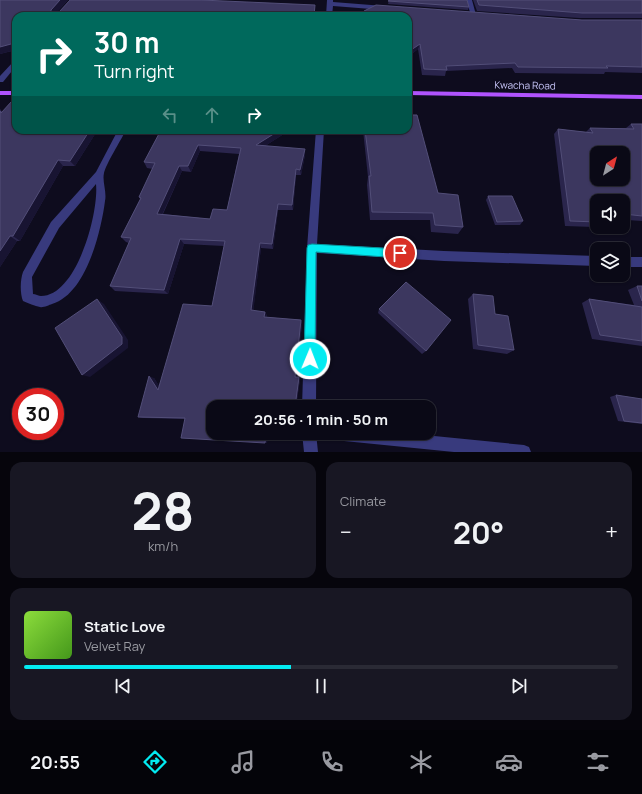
<!DOCTYPE html>
<html lang="en">
<head>
<meta charset="utf-8">
<style>
  :root { --surface:#0a0916; --page:#181723; --text:#f1f3f6; --muted:#999aa1; --line:#2a2a35; --accent:#03ebf1 }
  body { margin:0; font-family:Manrope,sans-serif; background:var(--page); color:var(--text); height:100vh; display:flex; flex-direction:column; font-size:15px; white-space:nowrap }
  * { box-sizing:border-box; margin:0 }
  p { font-size:13px; color:var(--muted) }
  .icon { flex:none; width:22px; height:22px; fill:none; stroke:currentColor; stroke-width:2; stroke-linecap:round; stroke-linejoin:round }
  .map { position:relative; height:452px; overflow:hidden }
  .side { display:flex; flex-direction:column; gap:10px; padding:10px; background:#06050c; flex:1 }
  .side>* { flex:none }
  .top-card { position:absolute; left:12px; top:12px; width:400px; height:122px; border-radius:12px; box-shadow:0 1px 3px #0004,0 0 0 1px var(--line); background:#00695c; color:#fff; overflow:hidden }
  .needle { width:26px; rotate:36deg }
  .tools { position:absolute; left:590px; top:146px; display:grid; gap:8px }
  .tools a { display:grid; place-items:center; width:40px; height:40px; border-radius:8px; background:var(--surface); box-shadow:0 1px 3px #0004,0 0 0 1px var(--line); font-size:20px }
  .speed { position:absolute; left:12px; top:388px; display:flex; gap:8px; font-size:20px; font-weight:700; text-align:center }
  .speed>* { display:grid; place-content:center; width:52px; height:52px; border-radius:50%; background:var(--surface); box-shadow:0 1px 3px #0004,0 0 0 1px var(--line); line-height:1 }
  .speed .limit { border:6px solid #d22; background:#fff; color:#111 }
  .pin { position:absolute; display:grid; place-items:center; width:34px; height:34px; color:#fff; margin:-17px; border:2px solid #fff; border-radius:50%; box-shadow:0 1px 4px #0007 }
  .me { position:absolute; width:44px; margin:-22px; rotate:1deg; stroke-linejoin:round; filter:drop-shadow(0 0 3px #0008) }
  .turn { display:flex; align-items:center; gap:14px; height:84px; padding:0 16px; font-size:18px }
  .turn .icon { width:52px; height:52px; stroke-width:2.5 }
  .turn b { display:block; font-size:28px; line-height:34px }
  .lanes { display:flex; align-items:center; height:38px; padding:0 16px; background:#0003; justify-content:center; gap:20px; direction:ltr }
  .lanes .off { opacity:.35 }
  .big { font-size:30px; font-weight:700; line-height:1.1 }
  .side .tile { flex:1; display:flex; flex-direction:column; justify-content:center; gap:6px; min-width:0; padding:0 14px; border-radius:12px; background:var(--page) }
  .side .dial { align-items:center; gap:0 }
  .dial b { font-size:52px; line-height:1 }
  .song { display:flex; align-items:center; gap:12px }
  .cover { width:48px; height:48px; border-radius:6px; background:linear-gradient(135deg,hsl(90 70% 55%),hsl(100 70% 35%)) }
  .played { height:4px; border-radius:2px; background:linear-gradient(90deg,var(--accent) 45%,var(--line) 45%) }
  .keys { display:flex; justify-content:space-around; direction:ltr }
  .heat { display:flex; justify-content:space-between; align-items:center; font-size:22px; direction:ltr }
  .side .tiles { flex:1; display:grid; gap:10px; grid-template-columns:1fr 1fr }
  .tile:last-child { grid-column:span 2 }
  .trip { position:absolute; left:206px; top:400px; width:230px; height:40px; border-radius:12px; background:var(--surface); box-shadow:0 1px 3px #0004,0 0 0 1px var(--line); font-weight:700; line-height:40px; text-align:center }
  .tabs { display:flex; height:64px; justify-content:space-around; align-items:center; background:#040409; color:var(--muted) }
  .tabs .icon { width:28px; height:28px }
  .tabs .current { color:var(--accent) }
  .tabs b { font-size:18px; color:var(--text) }
  .map>svg:first-child { display:block }
  .lines { fill:none; stroke-linecap:round; stroke-linejoin:round }
  .minor { fill:#383a7d; fill-rule:evenodd }
  .major { fill:#b053fd; fill-rule:evenodd }
  .wall { fill:#2a254c; fill-rule:evenodd }
  .shaded-wall { fill:#181432 }
  .building { fill:#3c375f; stroke:#524e78; fill-rule:evenodd }
  .route { fill:#03ebf1; stroke:#02999d }
  .labels { text-anchor:middle; stroke-width:4; stroke-linejoin:round; paint-order:stroke }
  .far-street-label { font-size:10px; fill:#cccafe; stroke:#0e0c1e }
</style>
</head>
<body>
<div class="map">
<svg width="642" height="452" viewBox="0 0 642 452">
  <rect width="100%" height="100%" fill="#0e0c1e"/>
  <g class="lines">
    <!-- minor -->
    <path class="minor" d="M 327,0 L 333,0 L 333,2 L 384,6 L 387,8 L 384,10 L 333,6 L 332,16 L 326,16 Z
      M 466,0 L 472,0 L 476,15 L 462,15 L 459,13 L 462,11 L 470,12 Z
      M 16,60 L 16,66 L 3,82 L 0,82 L 0,76 L 14,61 Z
      M 118,130 L 126,130 C 121,140 106,164 104,173 C 102,181 107,192 105,201 C 101,232 86,294 52,304 C 49,305 43,308 40,307 C 35,306 28,303 23,301 C 20,294 20,280 23,272 L 51,222 L 96,172 ZM 96,184 C 99,212 77,296 41,296 C 39,296 35,294 33,294 L 32,277 L 59,228 Z
      M 316,130 L 324,130 L 317,244 L 444,251 L 597,256 L 597,266 L 444,261 L 317,253 L 316,407 L 302,407 L 307,248 Z
      M 623,257 L 642,257 L 642,267 L 623,267 Z
      M 302,433 L 316,433 L 318,452 L 304,452 Z
      M 327,433 L 404,433 L 524,445 L 529,447 L 531,452 L 454,452 L 334,440 L 329,438 Z"/>
    <!-- major -->
    <path class="major" d="M 0,91 L 16,91 L 16,95 L 0,95 Z
      M 408,91 L 642,95 L 642,99 L 408,95 Z"/>
  </g>
  <!-- wall -->
  <path class="wall" d="M 0,0 L 68,0 L 57,12 L 202,0 L 315,10 L 314,16 L 16,16 L 16,50 L 0,54 Z
    M 389,0 L 467,0 L 469,7 L 468,10 L 388,4 Z
    M 473,0 L 642,0 L 642,18 L 579,18 L 477,11 Z
    M 364,11 L 582,20 L 642,20 L 642,73 L 605,72 L 604,74 L 515,73 L 512,68 L 446,71 L 445,76 L 422,75 L 418,49 L 408,57 L 408,16 L 363,16 Z
    M 0,109 L 16,130 L 97,131 L 75,166 L 63,166 L 20,241 L 17,241 L 0,267 Z
    M 631,124 L 642,124 L 642,221 L 627,220 L 629,224 L 623,228 L 565,226 L 554,134 L 558,129 L 586,132 L 590,128 L 626,128 ZM 597,201 L 623,201 L 623,227 L 597,227 Z
    M 161,130 L 290,130 L 265,146 L 305,155 L 301,175 L 296,175 L 293,210 L 278,210 L 273,249 L 261,248 L 253,311 L 265,312 L 267,316 L 266,317 L 301,320 L 302,324 L 296,377 L 300,379 L 296,407 L 281,407 L 271,406 L 271,407 L 213,407 L 213,433 L 268,433 L 267,443 L 181,438 L 185,419 L 143,418 L 138,417 L 154,378 L 159,386 L 212,306 L 224,246 L 184,244 L 168,294 L 115,291 L 110,286 L 129,243 L 126,242 L 121,237 L 140,199 L 139,197 L 153,169 L 147,168 L 144,162 ZM 200,151 L 239,154 L 227,210 L 210,219 L 163,214 L 182,171 L 191,172 Z
    M 363,130 L 408,130 L 438,193 L 463,227 L 458,234 L 431,232 L 430,220 L 370,220 L 367,185 L 368,177 Z
    M 488,196 L 523,221 L 520,225 L 495,225 L 486,200 Z
    M 637,286 L 642,286 L 642,346 L 592,339 L 582,303 L 589,299 L 634,305 L 628,290 Z
    M 473,294 L 495,314 L 514,350 L 507,354 L 473,349 L 468,299 Z
    M 379,309 L 426,351 L 422,354 L 378,313 Z
    M 616,395 L 642,399 L 642,424 L 618,421 L 610,397 Z"/>
  <!-- shaded-wall -->
  <path class="shaded-wall" d="M 60,0 L 68,0 L 54,15 L 51,12 L 51,10 Z
    M 11,44 L 15,50 L 0,54 L 0,47 Z
    M 420,44 L 418,49 L 408,57 L 408,52 Z
    M 90,130 L 96,130 L 97,131 L 75,166 L 70,161 Z
    M 280,130 L 290,130 L 257,151 L 256,145 Z
    M 198,145 L 200,151 L 191,172 L 188,166 Z
    M 305,149 L 305,155 L 301,175 L 300,170 Z
    M 58,160 L 63,166 L 20,241 L 13,236 Z
    M 179,166 L 182,171 L 160,219 L 157,214 Z
    M 296,169 L 296,175 L 293,210 L 292,205 Z
    M 278,204 L 278,210 L 273,249 L 272,244 Z
    M 10,236 L 17,241 L 0,267 L 0,251 Z
    M 180,239 L 184,244 L 168,294 L 164,290 Z
    M 260,243 L 261,248 L 253,314 L 251,310 Z
    M 97,299 L 104,304 L 128,340 L 128,348 L 90,377 L 82,375 Z
    M 265,312 L 267,316 L 266,321 L 264,317 Z
    M 301,320 L 302,324 L 296,379 L 295,377 Z
    M 149,376 L 154,378 L 163,392 L 158,390 Z
    M 299,377 L 300,379 L 296,407 L 295,407 Z
    M 266,433 L 268,433 L 267,443 L 265,443 Z"/>
  <!-- building -->
  <path class="building" d="M 0,0 L 60,0 L 51,10 L 51,12 L 59,12 L 70,0 L 201,0 L 315,5 L 314,16 L 16,16 L 16,45 L 11,44 L 0,47 Z
    M 390,0 L 467,0 L 469,7 L 388,1 Z
    M 477,0 L 642,0 L 642,13 L 582,13 L 479,5 Z
    M 376,5 L 582,20 L 642,20 L 642,67 L 606,66 L 608,68 L 518,67 L 515,63 L 446,66 L 447,70 L 424,69 L 420,44 L 408,52 L 408,16 L 364,16 L 364,11 Z
    M 12,101 L 16,102 L 16,130 L 33,130 L 31,133 L 38,130 L 90,130 L 70,161 L 58,160 L 13,236 L 10,236 L 0,251 L 0,111 L 1,113 Z
    M 408,115 L 417,115 L 438,193 L 458,195 L 463,227 L 435,225 L 433,213 L 372,212 L 369,176 L 371,176 L 365,130 L 408,130 Z
    M 631,124 L 642,124 L 642,216 L 624,214 L 629,224 L 623,224 L 623,201 L 597,201 L 597,222 L 570,221 L 558,129 L 593,133 L 590,128 L 634,129 ZM 597,153 L 623,153 L 623,179 L 597,179 Z
    M 161,130 L 280,130 L 256,145 L 305,149 L 300,170 L 296,169 L 292,205 L 278,204 L 272,244 L 260,243 L 251,310 L 265,312 L 264,317 L 301,320 L 295,377 L 299,377 L 295,407 L 289,407 L 270,404 L 269,407 L 213,407 L 213,433 L 266,433 L 265,443 L 181,438 L 185,418 L 138,417 L 149,376 L 158,390 L 183,304 L 212,306 L 225,241 L 180,239 L 164,290 L 110,286 L 131,238 L 121,237 L 141,198 L 139,197 L 155,163 L 144,162 ZM 198,145 L 241,148 L 227,210 L 213,209 L 210,219 L 157,214 L 179,166 L 188,166 Z
    M 488,196 L 512,196 L 523,221 L 497,222 Z
    M 406,282 L 451,320 L 426,351 L 379,309 Z
    M 637,286 L 642,286 L 642,301 Z
    M 473,294 L 493,296 L 495,314 L 508,316 L 514,350 L 478,345 Z
    M 97,299 L 122,337 L 122,344 L 82,375 L 55,328 Z
    M 589,299 L 642,307 L 642,341 L 600,335 Z
    M 616,395 L 642,399 L 642,423 L 624,421 Z"/>
  <!-- route -->
  <path class="route" d="M 312,244 L 400,249 L 403,250 L 405,253 L 403,256 L 400,258 L 316,252 L 315,359 L 314,363 L 310,365 L 306,363 L 304,359 L 307,248 L 308,245 Z"/>
  <g class="labels">
    <!-- far-street labels -->
    <g class="far-street-label">
      <text transform="translate(525 85) rotate(1)" y="4">Kwacha Road</text>
    </g>
  </g>
</svg>
<div class="tools">
<a><svg class="needle" viewBox="-14 -14 28 28"><path d="M0-13l5 13h-10z" fill="#e53935"/><path d="M0 13l5-13h-10z" fill="#999aa1"/></svg></a>
<a><svg class="icon" aria-label="sound" viewBox="0 0 24 24"><path d="M4 9h4l5-4v14l-5-4H4zM17 9q2 3 0 6"/></svg></a>
<a><svg class="icon" aria-label="layers" viewBox="0 0 24 24"><path d="M12 4l9 5-9 5-9-5zM3 14l9 5 9-5"/></svg></a>
</div>
<div class="speed"><div class="limit">30</div></div>
<div class="pin" style="left:400px;top:253px;background:#d93025"><svg class="icon" aria-label="arrive" viewBox="0 0 24 24"><path d="M6 21V4h12l-3 4 3 4H6"/></svg></div>
<svg class="me" style="left:310px;top:359px" viewBox="-20 -20 40 40"><circle r="17" fill="#03ebf1" stroke="#fff" stroke-width="3"/><path d="M0-11L8 9 0 5-8 9z" fill="#fff"/></svg>
<div class="trip">20:56 · 1 min · 50 m</div>
<div class="top-card">
<div class="turn"><svg class="icon" aria-label="right" viewBox="0 0 24 24"><path d="M7 20v-9h11M14 6l5 5-5 5"/></svg><div><b>30 m</b>Turn right</div></div>
<div class="lanes"><svg class="icon off" aria-label="left" viewBox="0 0 24 24"><path d="M17 20v-9H6M10 6l-5 5 5 5"/></svg><svg class="icon off" aria-label="ahead" viewBox="0 0 24 24"><path d="M12 20V5M6 11l6-6 6 6"/></svg><svg class="icon" aria-label="right" viewBox="0 0 24 24"><path d="M7 20v-9h11M14 6l5 5-5 5"/></svg></div>
</div>
</div>
<section class="side">
<div class="tiles">
<div class="tile dial"><b>28</b><p>km/h</p></div>
<div class="tile"><p>Climate</p>
<div class="heat"><a>−</a><b class="big">20°</b><a>+</a></div>
</div>
<div class="tile">
<div class="song"><i class="cover"></i><div><b>Static Love</b><p>Velvet Ray</p></div></div>
<div class="played"></div>
<div class="keys"><svg class="icon" aria-label="previous" viewBox="0 0 24 24"><path d="M18 5L8 12l10 7zM5 5v14"/></svg><svg class="icon" aria-label="pause" viewBox="0 0 24 24"><path d="M8 5v14M16 5v14"/></svg><svg class="icon" aria-label="next" viewBox="0 0 24 24"><path d="M6 5l10 7-10 7zM19 5v14"/></svg></div>
</div>
</div>
</section>
<nav class="tabs">
<b>20:55</b>
<svg class="icon current" aria-label="directions" viewBox="0 0 24 24"><path d="M12 3l9 9-9 9-9-9zM9 14v-3h6M13 9l2 2-2 2"/></svg>
<svg class="icon" aria-label="music" viewBox="0 0 24 24"><path d="M9 18V5l10-2v13"/><circle cx="6" cy="18" r="3"/><circle cx="16" cy="16" r="3"/></svg>
<svg class="icon" aria-label="phone" viewBox="0 0 24 24"><path d="M5 4h4l2 5-3 2q2 4 5 5l2-3 5 2v4C11 20 4 13 5 4z"/></svg>
<svg class="icon" aria-label="climate" viewBox="0 0 24 24"><path d="M12 3v18M4 7l16 10M4 17L20 7"/></svg>
<svg class="icon" aria-label="car" viewBox="0 0 24 24"><path d="M5 17H2v-5l4-1 3-4h7l3 4 3 1v5h-3M9 17h6M6 11h13"/><circle cx="7" cy="17" r="2"/><circle cx="17" cy="17" r="2"/></svg>
<svg class="icon" aria-label="filters" viewBox="0 0 24 24"><path d="M4 7h16M4 17h16"/><circle cx="9" cy="7" r="2"/><circle cx="15" cy="17" r="2"/></svg>
</nav>
</body>
</html>
